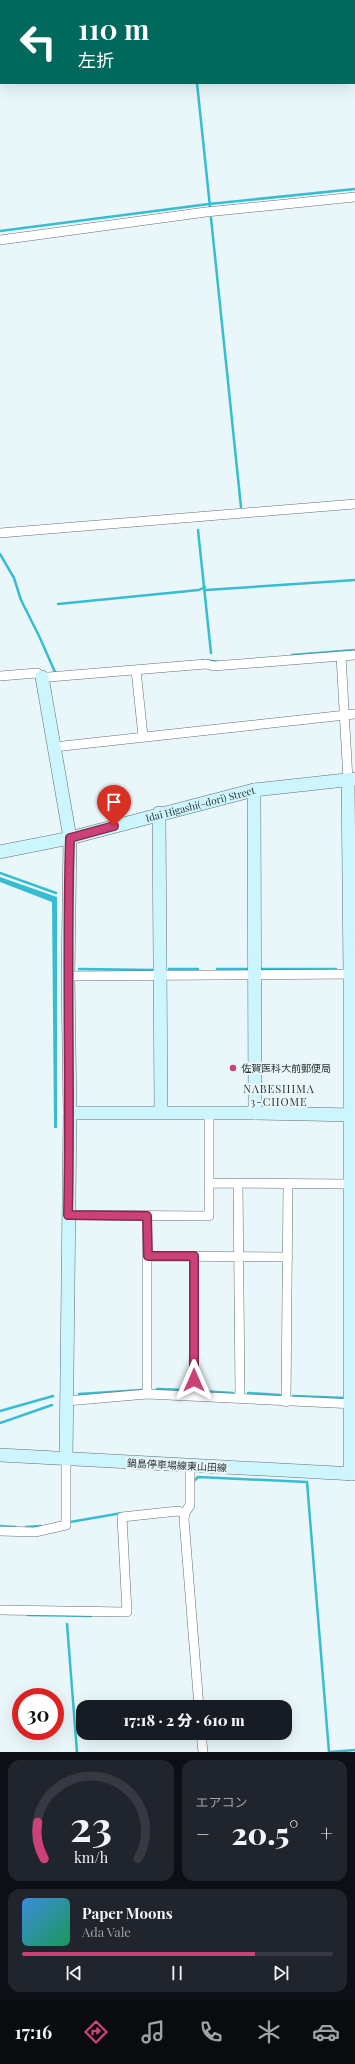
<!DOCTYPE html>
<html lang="ja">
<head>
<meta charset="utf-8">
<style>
  :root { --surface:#171b24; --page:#20242c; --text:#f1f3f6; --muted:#9ea1a6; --line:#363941; --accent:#cc4177 }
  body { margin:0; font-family:"Playfair Display","Noto Sans JP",serif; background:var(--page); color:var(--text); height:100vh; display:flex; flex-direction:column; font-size:15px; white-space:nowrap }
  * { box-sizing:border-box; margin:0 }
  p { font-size:13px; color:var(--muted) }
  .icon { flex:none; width:22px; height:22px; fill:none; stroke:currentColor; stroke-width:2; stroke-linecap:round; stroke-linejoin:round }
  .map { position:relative; height:1752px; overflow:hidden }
  .drawer { display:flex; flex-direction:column; gap:8px; padding:8px; background:#0d0f14; flex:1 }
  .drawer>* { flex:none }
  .top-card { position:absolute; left:0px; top:0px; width:355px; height:84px; box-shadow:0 4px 16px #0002; background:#00695c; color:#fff; overflow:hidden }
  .speed { position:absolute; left:12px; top:1688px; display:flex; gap:8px; font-size:20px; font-weight:700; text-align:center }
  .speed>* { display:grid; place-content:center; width:52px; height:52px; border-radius:50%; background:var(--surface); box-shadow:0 4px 16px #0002; line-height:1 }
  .speed .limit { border:6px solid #d22; background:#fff; color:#111 }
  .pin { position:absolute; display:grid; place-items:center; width:34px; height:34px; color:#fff; margin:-41px -17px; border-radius:50% 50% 50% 0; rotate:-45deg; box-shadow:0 0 4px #0007 }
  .pin .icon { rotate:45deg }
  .me { position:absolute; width:44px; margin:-22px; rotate:0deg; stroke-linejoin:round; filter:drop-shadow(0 0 3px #0008) }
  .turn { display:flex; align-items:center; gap:14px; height:84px; padding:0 12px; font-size:18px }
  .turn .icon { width:52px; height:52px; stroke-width:2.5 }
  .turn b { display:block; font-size:28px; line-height:34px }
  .big { font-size:30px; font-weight:800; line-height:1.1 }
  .drawer .card { flex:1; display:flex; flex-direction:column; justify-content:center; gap:6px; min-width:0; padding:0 14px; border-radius:12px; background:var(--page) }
  .drawer .dial { align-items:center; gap:0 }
  .dial svg { height:104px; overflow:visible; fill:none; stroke:var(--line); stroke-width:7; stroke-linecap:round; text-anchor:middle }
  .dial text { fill:var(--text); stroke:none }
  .song { display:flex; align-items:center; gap:12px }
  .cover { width:48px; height:48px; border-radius:6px; background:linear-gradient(135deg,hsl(210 70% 55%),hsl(150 70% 35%)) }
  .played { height:4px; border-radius:2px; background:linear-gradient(90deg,var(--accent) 75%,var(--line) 75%) }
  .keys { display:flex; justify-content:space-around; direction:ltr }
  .heat { display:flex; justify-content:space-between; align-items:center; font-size:22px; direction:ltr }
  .drawer .tiles { flex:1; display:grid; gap:8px; grid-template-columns:1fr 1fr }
  .card:last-child { grid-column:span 2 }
  .trip { position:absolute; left:76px; top:1700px; width:216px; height:40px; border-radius:12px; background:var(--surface); box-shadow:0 4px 16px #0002; font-weight:800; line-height:40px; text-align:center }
  .tabs { display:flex; height:64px; justify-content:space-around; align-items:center; background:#090b0e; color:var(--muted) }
  .tabs .icon { width:28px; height:28px }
  .tabs .on { color:var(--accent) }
  .tabs b { font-size:18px; color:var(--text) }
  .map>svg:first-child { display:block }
  .water { fill:#37bdd2 }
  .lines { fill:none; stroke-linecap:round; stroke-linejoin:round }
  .stream { stroke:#37bdd2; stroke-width:2.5 }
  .street-casing { stroke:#647173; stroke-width:10 }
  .secondary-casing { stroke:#647173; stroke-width:14 }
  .street { stroke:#fff; stroke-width:9 }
  .secondary { stroke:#ccf5fd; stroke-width:13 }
  .route-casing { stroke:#852a4d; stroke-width:10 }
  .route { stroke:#cc4177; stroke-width:7 }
  .poi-dot { fill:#cc4177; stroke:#e9f7fa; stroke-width:1.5 }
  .labels { text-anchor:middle; stroke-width:4; stroke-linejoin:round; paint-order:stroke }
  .street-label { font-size:10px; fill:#2d3334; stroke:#e9f7fa }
  .poi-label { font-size:10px; fill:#2d3334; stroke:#e9f7fa; text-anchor:start }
  .neighbourhood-label { font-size:11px; letter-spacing:1px; fill:#273235; stroke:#e9f7fa }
</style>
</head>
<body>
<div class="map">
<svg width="355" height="1752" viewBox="0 0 355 1752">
  <rect width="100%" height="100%" fill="#e9f7fa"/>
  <!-- water -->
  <path class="water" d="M 0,877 L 57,897 L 57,1128 L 54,1128 L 52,902 L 0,882 Z"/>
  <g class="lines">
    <!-- stream -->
    <path class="stream" d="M 188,0 L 188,1
      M 197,83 L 210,207
      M 211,218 L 241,507
      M 0,231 L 209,204 L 355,189
      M 198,530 L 211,653
      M 0,554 L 14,578 L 21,600 L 40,638 L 55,672
      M 206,590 L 355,580
      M 58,604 L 199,590 L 205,587
      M 292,655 L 355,650
      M 203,660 L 220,662
      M 0,873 L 56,893
      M 79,969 L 154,970
      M 169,969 L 198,969
      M 217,969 L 247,969
      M 261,969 L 336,969
      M 157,1389 L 189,1390
      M 200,1391 L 233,1393
      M 248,1393 L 280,1395
      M 79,1394 L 142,1390
      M 293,1396 L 346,1398
      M 0,1411 L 53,1396
      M 0,1423 L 52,1405
      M 194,1481 L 198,1477 L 307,1482 L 329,1752
      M 70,1522 L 122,1513
      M 0,1526 L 15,1527
      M 26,1527 L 41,1526
      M 28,1615 L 91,1616
      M 67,1624 L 77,1752
      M 330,1752 L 355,1750"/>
    <defs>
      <path id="street" d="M 0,240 L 206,212 L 355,197
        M 0,533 L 355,504
        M 341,656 L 348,780
        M 136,670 L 143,736
        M 0,676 L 37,673 L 42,677 L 49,677 L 206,664 L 214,666 L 355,655
        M 54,747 L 355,714
        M 68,976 L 354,974
        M 210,1183 L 349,1184
        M 238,1183 L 240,1398
        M 68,1215 L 209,1216 L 209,1113
        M 147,1216 L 147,1394
        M 148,1256 L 288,1257
        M 194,1256 L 194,1396
        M 67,1401 L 147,1394 L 355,1404
        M 286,1402 L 288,1184
        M 190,1466 L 190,1505 L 185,1513 L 184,1519 L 199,1707
        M 0,1531 L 35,1532 L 66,1525 L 66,1459
        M 0,1610 L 127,1612 L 122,1517 L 178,1511 L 185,1513
        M 201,1733 L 203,1752"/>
      <g id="secondary">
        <path d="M 42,677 L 70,838 L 68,976 L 70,1113 L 66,1459"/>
        <path d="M 348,780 L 350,974 L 350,1474"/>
        <path d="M 254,790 L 255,1113"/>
        <path d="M 159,813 L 161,1112"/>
        <path id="s1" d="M 0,852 L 70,838 L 254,790 L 355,779"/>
        <path d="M 70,1113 L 255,1113 L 355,1115"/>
        <path d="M 0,1455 L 355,1474"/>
      </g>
    </defs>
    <!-- street casing -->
    <use href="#street" class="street-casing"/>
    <!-- secondary casing -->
    <use href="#secondary" class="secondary-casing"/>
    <!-- street -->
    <use href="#street" class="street"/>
    <!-- secondary -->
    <use href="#secondary" class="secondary"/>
  </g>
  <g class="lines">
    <defs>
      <path id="route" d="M 114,826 L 70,838 C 66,964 71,1089 68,1215 L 147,1216 L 148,1256 L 194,1256 L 194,1380"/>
    </defs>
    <!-- route casing -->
    <use href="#route" class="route-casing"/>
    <!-- route -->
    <use href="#route" class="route"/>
  </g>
  <!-- markers -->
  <circle class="poi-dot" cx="233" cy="1068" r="4"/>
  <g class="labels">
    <!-- street labels -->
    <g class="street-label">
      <text dy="4" stroke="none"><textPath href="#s1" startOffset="206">Idai Higashi(-dori) Street</textPath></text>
      <text transform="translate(177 1465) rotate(3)" y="4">鍋島停車場線東山田線</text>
    </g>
    <!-- poi labels -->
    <g class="poi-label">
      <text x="241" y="1072">佐賀医科大前郵便局</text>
    </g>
    <!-- neighbourhood labels -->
    <g class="neighbourhood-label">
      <text x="279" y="1093">NABESHIMA<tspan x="279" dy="13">3-CHOME</tspan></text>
    </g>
  </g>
</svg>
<div class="speed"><div class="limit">30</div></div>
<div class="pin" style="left:114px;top:826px;background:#d93025"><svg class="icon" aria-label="arrive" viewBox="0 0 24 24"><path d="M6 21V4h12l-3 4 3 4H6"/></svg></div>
<svg class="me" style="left:194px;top:1380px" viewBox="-20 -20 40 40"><path d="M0-17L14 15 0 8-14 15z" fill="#cc4177" stroke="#fff" stroke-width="4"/></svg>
<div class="trip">17:18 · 2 分 · 610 m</div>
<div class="top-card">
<div class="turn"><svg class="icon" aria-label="left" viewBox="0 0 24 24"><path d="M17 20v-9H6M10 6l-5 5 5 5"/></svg><div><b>110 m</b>左折</div></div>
</div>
</div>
<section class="drawer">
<div class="tiles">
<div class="card dial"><svg viewBox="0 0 100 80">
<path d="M14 69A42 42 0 1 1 86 69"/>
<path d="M14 69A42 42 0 0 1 9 41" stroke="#cc4177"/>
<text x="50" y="56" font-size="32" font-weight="700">23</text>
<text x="50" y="72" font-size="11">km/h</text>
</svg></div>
<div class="card"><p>エアコン</p>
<div class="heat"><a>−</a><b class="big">20.5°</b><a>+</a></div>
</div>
<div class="card">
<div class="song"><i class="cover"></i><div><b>Paper Moons</b><p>Ada Vale</p></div></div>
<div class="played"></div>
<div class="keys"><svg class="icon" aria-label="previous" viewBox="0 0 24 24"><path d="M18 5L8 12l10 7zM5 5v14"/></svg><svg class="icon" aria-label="pause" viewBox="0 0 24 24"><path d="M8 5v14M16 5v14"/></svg><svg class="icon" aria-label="next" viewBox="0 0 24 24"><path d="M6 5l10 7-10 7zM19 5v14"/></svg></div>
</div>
</div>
</section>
<nav class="tabs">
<b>17:16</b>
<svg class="icon on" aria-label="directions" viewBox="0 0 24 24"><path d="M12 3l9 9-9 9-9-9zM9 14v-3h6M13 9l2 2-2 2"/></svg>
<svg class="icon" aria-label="music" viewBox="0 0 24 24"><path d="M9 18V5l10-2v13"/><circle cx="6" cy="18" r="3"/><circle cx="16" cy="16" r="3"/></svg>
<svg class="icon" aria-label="phone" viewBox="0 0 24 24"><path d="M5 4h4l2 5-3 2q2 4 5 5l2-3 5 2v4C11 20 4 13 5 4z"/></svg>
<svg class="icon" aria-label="climate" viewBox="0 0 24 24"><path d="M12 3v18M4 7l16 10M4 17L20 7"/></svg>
<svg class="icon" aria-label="car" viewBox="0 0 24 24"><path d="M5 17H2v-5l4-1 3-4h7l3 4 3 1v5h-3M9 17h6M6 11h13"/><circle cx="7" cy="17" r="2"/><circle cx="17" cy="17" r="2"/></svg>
</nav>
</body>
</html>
